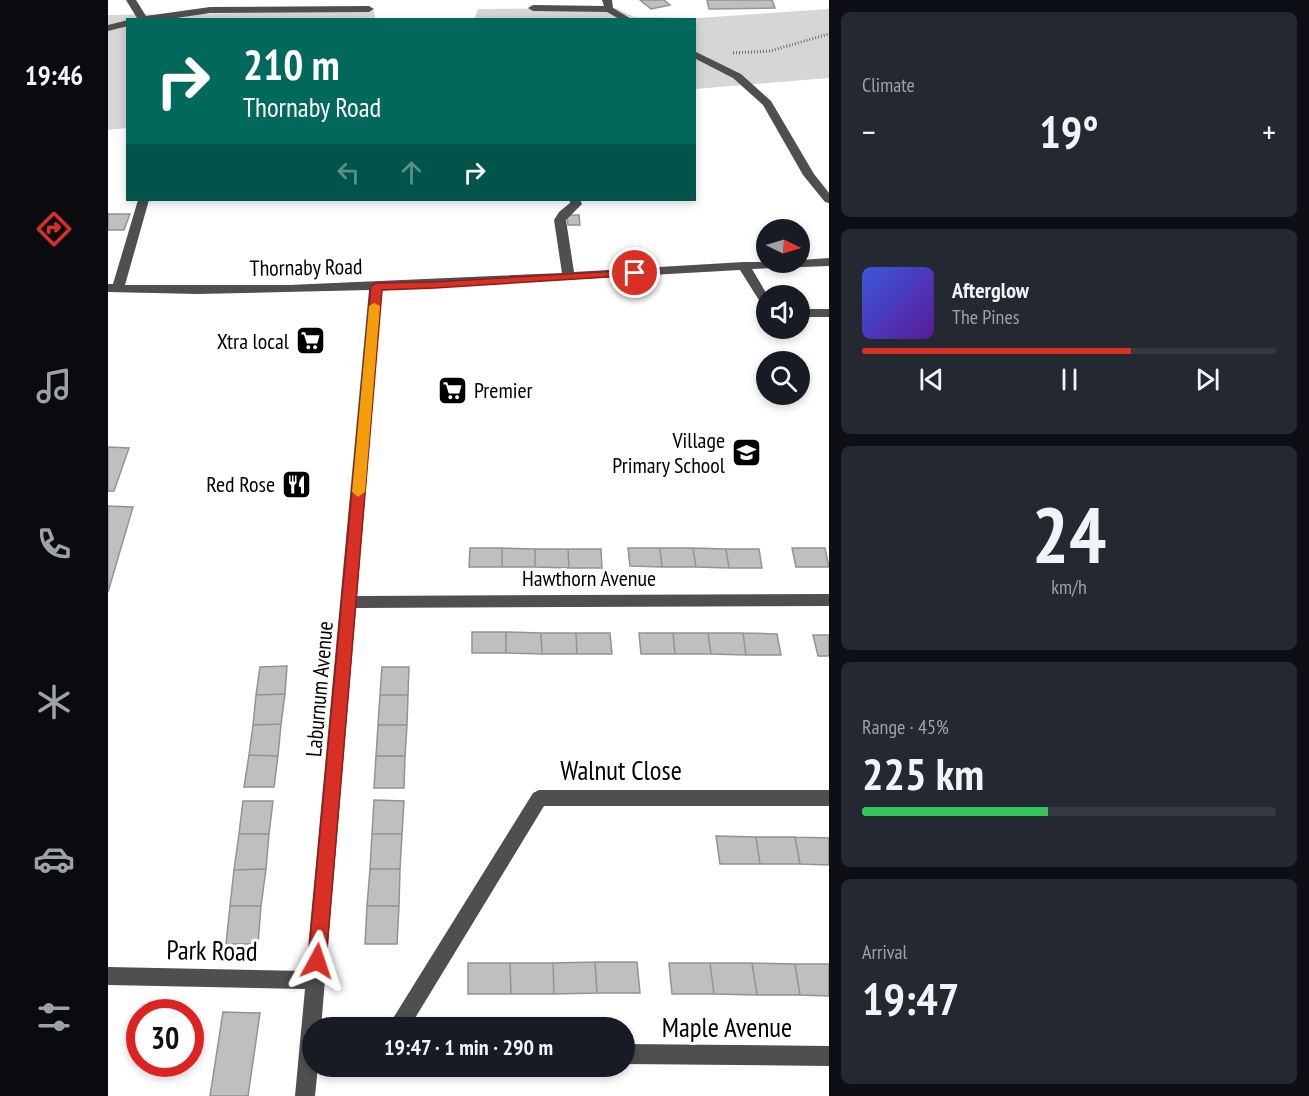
<!DOCTYPE html>
<html lang="en">
<head>
<meta charset="utf-8">
<style>
  :root { --surface:#171b24; --page:#242831; --text:#f1f3f6; --muted:#9ea1a6; --line:#363941; --accent:#d93025 }
  body { margin:0; font-family:"PT Sans Narrow",sans-serif; background:var(--page); color:var(--text); height:100vh; display:flex; flex-direction:column; font-size:22px; white-space:nowrap }
  * { box-sizing:border-box; margin:0 }
  p { font-size:20px; color:var(--muted) }
  .icon { flex:none; width:33px; height:33px; fill:none; stroke:currentColor; stroke-width:2; stroke-linecap:round; stroke-linejoin:round }
  .map { position:relative; flex:1; overflow:hidden }
  .sheet { display:flex; flex-direction:column; gap:12px; padding:12px; background:#0d0f14; width:480px }
  .sheet>* { flex:none }
  .hud { position:absolute; left:18px; top:18px; width:570px; height:183px; border-radius:0px; box-shadow:0 3px 9px #0003; background:#00695c; color:#fff; overflow:hidden }
  .needle { width:39px; rotate:95deg }
  .fabs { position:absolute; left:648px; top:219px; display:grid; gap:12px }
  .fabs a { display:grid; place-items:center; width:54px; height:54px; border-radius:50%; background:var(--surface); box-shadow:0 3px 9px #0003; font-size:30px }
  .speed { position:absolute; left:18px; top:999px; display:flex; gap:12px; font-size:30px; font-weight:700; text-align:center }
  .speed>* { display:grid; place-content:center; width:78px; height:78px; border-radius:50%; background:var(--surface); box-shadow:0 3px 9px #0003; line-height:1 }
  .speed .limit { border:9px solid #d22; background:#fff; color:#111 }
  .pin { position:absolute; display:grid; place-items:center; width:51px; height:51px; color:#fff; margin:-26px; border:3px solid #fff; border-radius:50%; box-shadow:0 2px 6px #0007 }
  .me { position:absolute; width:66px; margin:-33px; rotate:5deg; stroke-linejoin:round; filter:drop-shadow(0 0 4px #0008) }
  .turn { display:flex; align-items:center; gap:21px; height:126px; padding:0 18px; font-size:27px }
  .turn .icon { width:78px; height:78px; stroke-width:2.5 }
  .turn b { display:block; font-size:42px; line-height:51px }
  .lanes { display:flex; align-items:center; height:57px; padding:0 18px; background:#0003; justify-content:center; gap:30px; direction:ltr }
  .lanes .off { opacity:.35 }
  .big { font-size:45px; font-weight:700; line-height:1.1 }
  .sheet .widget { flex:1; display:flex; flex-direction:column; justify-content:center; gap:9px; min-width:0; padding:0 21px; border-radius:9px; background:var(--page) }
  .sheet .dial { align-items:center; gap:0 }
  .dial b { font-size:78px; line-height:1 }
  .song { display:flex; align-items:center; gap:18px }
  .cover { width:72px; height:72px; border-radius:9px; background:linear-gradient(135deg,hsl(230 70% 55%),hsl(270 70% 35%)) }
  .played { height:6px; border-radius:3px; background:linear-gradient(90deg,var(--accent) 65%,var(--line) 65%) }
  .keys { display:flex; justify-content:space-around; direction:ltr }
  .heat { display:flex; justify-content:space-between; align-items:center; font-size:33px; direction:ltr }
  .charge { height:9px; border-radius:4px; background:linear-gradient(90deg,#34c759 45%,var(--line) 0) }
  .trip { position:absolute; left:194px; top:1017px; width:333px; height:60px; border-radius:30px; background:var(--surface); box-shadow:0 3px 9px #0003; font-weight:700; line-height:60px; text-align:center }
  main { display:flex; flex:1; min-height:0 }
  .dock { display:flex; flex-direction:column; width:108px; justify-content:space-around; align-items:center; background:#090b0e; color:var(--muted) }
  .dock .icon { width:42px; height:42px }
  .dock .active { color:var(--accent) }
  .dock b { font-size:27px; color:var(--text) }
  .map>svg:first-child { display:block }
  .green { fill:#d6d6d6 }
  .building { fill:#bfbfbf; stroke:#939393; stroke-width:1.5 }
  .lines { fill:none; stroke-linecap:round; stroke-linejoin:round }
  .path { stroke:#717171; stroke-width:3; stroke-dasharray:1 2; stroke-linecap:butt }
  .minor { fill:#4f4f4f; fill-rule:evenodd }
  .route { fill:#d93025; stroke:#8d1f18; stroke-width:1.5 }
  .slow { fill:#f59e0b }
  .labels { text-anchor:middle; stroke-width:6; stroke-linejoin:round; paint-order:stroke }
  .street-label { font-size:22px; fill:#000; stroke:#fff }
  .poi-label { font-size:22px; fill:#000; stroke:#fff; text-anchor:end }
  .near-street-label { font-size:27px; fill:#000; stroke:#fff }
</style>
</head>
<body>
<main>
<nav class="dock">
<b>19:46</b>
<svg class="icon active" aria-label="directions" viewBox="0 0 24 24"><path d="M12 3l9 9-9 9-9-9zM9 14v-3h6M13 9l2 2-2 2"/></svg>
<svg class="icon" aria-label="music" viewBox="0 0 24 24"><path d="M9 18V5l10-2v13"/><circle cx="6" cy="18" r="3"/><circle cx="16" cy="16" r="3"/></svg>
<svg class="icon" aria-label="phone" viewBox="0 0 24 24"><path d="M5 4h4l2 5-3 2q2 4 5 5l2-3 5 2v4C11 20 4 13 5 4z"/></svg>
<svg class="icon" aria-label="climate" viewBox="0 0 24 24"><path d="M12 3v18M4 7l16 10M4 17L20 7"/></svg>
<svg class="icon" aria-label="car" viewBox="0 0 24 24"><path d="M5 17H2v-5l4-1 3-4h7l3 4 3 1v5h-3M9 17h6M6 11h13"/><circle cx="7" cy="17" r="2"/><circle cx="17" cy="17" r="2"/></svg>
<svg class="icon" aria-label="filters" viewBox="0 0 24 24"><path d="M4 7h16M4 17h16"/><circle cx="9" cy="7" r="2"/><circle cx="15" cy="17" r="2"/></svg>
</nav>
<div class="map">
<svg width="721" height="1096" viewBox="0 0 721 1096">
  <rect width="100%" height="100%" fill="#fff"/>
  <!-- green -->
  <path class="green" d="M 508,8 L 526,17 L 590,18 L 721,9 L 721,78 L 587,89 L 586,20 L 366,20 L 370,9 Z
    M 266,11 L 267,19 L 20,20 L 19,128 L 0,130 L 0,15 Z"/>
  <!-- building -->
  <path class="building" d="M 532,0 L 556,0 L 562,5 L 543,9 Z
    M 599,0 L 664,0 L 667,8 L 601,9 Z
    M 0,214 L 22,214 L 16,230 L 0,230 Z
    M 459,215 L 471,215 L 472,225 L 460,225 Z
    M 0,447 L 21,448 L 6,491 L 0,491 Z
    M 0,506 L 25,507 L 0,592 Z
    M 362,548 L 394,548 L 394,567 L 361,567 Z
    M 394,548 L 427,549 L 427,567 L 394,567 Z
    M 520,548 L 552,548 L 554,567 L 522,566 Z
    M 552,548 L 585,548 L 588,567 L 554,567 Z
    M 585,548 L 618,549 L 621,568 L 588,567 Z
    M 684,548 L 717,548 L 721,567 L 688,567 Z
    M 427,549 L 460,549 L 461,568 L 427,567 Z
    M 460,549 L 493,549 L 494,568 L 461,568 Z
    M 618,549 L 651,549 L 654,568 L 621,568 Z
    M 364,632 L 398,632 L 398,653 L 364,653 Z
    M 398,632 L 433,633 L 434,654 L 398,653 Z
    M 433,633 L 468,633 L 469,654 L 434,654 Z
    M 468,633 L 502,633 L 504,654 L 469,654 Z
    M 531,633 L 565,633 L 567,654 L 533,654 Z
    M 565,633 L 600,633 L 603,654 L 567,654 Z
    M 600,633 L 635,633 L 638,655 L 603,654 Z
    M 635,633 L 669,634 L 673,655 L 638,655 Z
    M 705,635 L 721,635 L 721,656 L 710,656 Z
    M 179,666 L 177,694 L 148,695 L 152,667 Z
    M 274,667 L 301,667 L 300,695 L 272,695 Z
    M 177,694 L 173,724 L 145,725 L 148,695 Z
    M 272,695 L 300,695 L 299,725 L 270,725 Z
    M 173,724 L 170,756 L 141,755 L 145,725 Z
    M 270,725 L 299,725 L 297,756 L 268,756 Z
    M 141,755 L 170,756 L 166,787 L 136,787 Z
    M 268,756 L 297,756 L 296,788 L 266,788 Z
    M 266,800 L 296,801 L 294,834 L 264,834 Z
    M 135,801 L 165,801 L 161,834 L 131,834 Z
    M 131,834 L 161,834 L 158,869 L 126,870 Z
    M 264,834 L 294,834 L 292,869 L 262,869 Z
    M 608,836 L 648,837 L 652,864 L 612,864 Z
    M 648,837 L 687,837 L 692,864 L 652,864 Z
    M 687,837 L 721,838 L 721,865 L 692,864 Z
    M 158,869 L 153,906 L 122,906 L 126,870 Z
    M 262,869 L 292,869 L 291,906 L 259,906 Z
    M 122,906 L 153,906 L 150,944 L 118,944 Z
    M 259,906 L 291,906 L 289,944 L 257,944 Z
    M 487,962 L 489,993 L 446,994 L 445,963 Z
    M 487,962 L 529,962 L 532,993 L 489,993 Z
    M 360,963 L 402,963 L 403,994 L 360,994 Z
    M 402,963 L 445,963 L 446,994 L 403,994 Z
    M 561,963 L 602,963 L 606,994 L 564,994 Z
    M 602,963 L 644,963 L 649,995 L 606,994 Z
    M 644,963 L 687,964 L 692,995 L 649,995 Z
    M 687,964 L 721,964 L 721,996 L 692,995 Z
    M 115,1012 L 152,1013 L 140,1096 L 102,1096 Z"/>
  <g class="lines">
    <!-- path -->
    <path class="path" d="M 625,53 L 662,51 L 721,34"/>
    <!-- minor -->
    <path class="minor" d="M 18,0 L 28,0 L 38,16 L 102,7 L 261,6 L 266,9 L 261,12 L 102,13 L 55,20 L 27,20 L 29,18 Z
      M 494,0 L 504,0 L 505,8 L 525,20 L 513,20 L 499,12 L 425,11 L 420,8 L 425,5 L 496,6 Z
      M 20,20 L 20,26 L 0,31 L 0,25 Z
      M 586,51 L 633,74 L 663,101 L 706,174 L 721,193 L 721,203 L 717,202 L 695,175 L 655,105 L 625,78 L 586,58 Z
      M 30,200 L 41,200 L 17,285 L 181,285 L 454,273 L 446,220 L 451,212 L 462,203 L 462,200 L 472,200 L 474,204 L 458,220 L 466,272 L 636,262 L 692,262 L 692,260 L 721,258 L 721,266 L 644,269 L 660,296 L 658,306 L 654,305 L 632,270 L 274,290 L 249,596 L 721,594 L 721,606 L 248,608 L 213,1028 L 204,1028 L 204,1066 L 210,1066 L 207,1096 L 187,1096 L 197,989 L 0,985 L 0,967 L 198,971 L 261,290 L 90,294 L 0,292 L 0,284 L 5,284 Z
      M 692,309 L 721,309 L 721,317 L 692,317 Z
      M 431,790 L 721,790 L 721,806 L 436,806 L 301,1028 L 279,1028 L 425,793 Z
      M 516,1044 L 721,1046 L 721,1066 L 516,1064 Z"/>
  </g>
  <!-- route -->
  <path class="route" d="M 527,270 L 531,271 L 531,275 L 327,288 L 274,290 L 218,961 L 215,966 L 209,969 L 203,966 L 200,961 L 263,286 L 268,283 L 327,282 Z"/>
  <!-- slow -->
  <path class="slow" d="M 266,303 L 272,306 L 257,492 L 250,497 L 244,492 L 261,306 Z"/>
  <!-- icons -->
  <defs>
    <symbol id="supermarket-square" viewBox="-11 -11 22 22"><rect x="-9" y="-9" width="18" height="18" rx="4" fill="#000" stroke="#fff"/><path d="M-6-5.5h2.5l.6 2H6L4.5 2H-2.5L-4.4-4H-6ZM-1.5 3.2a1.3 1.3 0 1 0 .1 0ZM3 3.2a1.3 1.3 0 1 0 .1 0Z" fill="#fff"/></symbol>
    <symbol id="school-square" viewBox="-11 -11 22 22"><rect x="-9" y="-9" width="18" height="18" rx="4" fill="#000" stroke="#fff"/><path d="M0-5L7-2L0 1L-7-2ZM-4 1L0 2.5L4 1V4Q0 6-4 4Z" fill="#fff"/></symbol>
    <symbol id="restaurant-square" viewBox="-11 -11 22 22"><rect x="-9" y="-9" width="18" height="18" rx="4" fill="#000" stroke="#fff"/><path d="M-5-6h1v4h1v-4h1v4h1v-4h1v5L-1.5 .5V6h-2V.5L-5-1ZM5-6V6H3V1.5H1.5Q1.5-4 5-6Z" fill="#fff"/></symbol>
  </defs>
  <g fill-rule="evenodd">
    <use href="#supermarket-square" x="186" y="324" width="33" height="33"/>
    <use href="#supermarket-square" x="328" y="374" width="33" height="33"/>
    <use href="#school-square" x="622" y="436" width="33" height="33"/>
    <use href="#restaurant-square" x="172" y="468" width="33" height="33"/>
  </g>
  <g class="labels">
    <!-- street labels -->
    <g class="street-label">
      <text transform="translate(198 267) rotate(-1)" y="8">Thornaby Road</text>
      <text x="481" y="586">Hawthorn Avenue</text>
      <text transform="translate(211 689) rotate(-85)" y="8">Laburnum Avenue</text>
    </g>
    <!-- poi labels -->
    <g class="poi-label">
      <text x="181" y="349">Xtra local</text>
      <text x="366" y="398" text-anchor="start">Premier</text>
      <text x="617" y="448">Village<tspan x="617" dy="25">Primary School</tspan></text>
      <text x="167" y="492">Red Rose</text>
    </g>
    <!-- near-street labels -->
    <g class="near-street-label">
      <text x="513" y="780">Walnut Close</text>
      <text transform="translate(104 951) rotate(1)" y="9">Park Road</text>
      <text x="619" y="1037">Maple Avenue</text>
    </g>
  </g>
</svg>
<div class="fabs">
<a><svg class="needle" viewBox="-14 -14 28 28"><path d="M0-13l5 13h-10z" fill="#e53935"/><path d="M0 13l5-13h-10z" fill="#9ea1a6"/></svg></a>
<a><svg class="icon" aria-label="sound" viewBox="0 0 24 24"><path d="M4 9h4l5-4v14l-5-4H4zM17 9q2 3 0 6"/></svg></a>
<a><svg class="icon" aria-label="search" viewBox="0 0 24 24"><circle cx="10" cy="10" r="6"/><path d="M15 15l6 6"/></svg></a>
</div>
<div class="speed"><div class="limit">30</div></div>
<div class="pin" style="left:527px;top:273px;background:#d93025"><svg class="icon" aria-label="arrive" viewBox="0 0 24 24"><path d="M6 21V4h12l-3 4 3 4H6"/></svg></div>
<svg class="me" style="left:209px;top:961px" viewBox="-20 -20 40 40"><path d="M0-17L14 15 0 8-14 15z" fill="#d93025" stroke="#fff" stroke-width="4"/></svg>
<div class="trip">19:47 · 1 min · 290 m</div>
<div class="hud">
<div class="turn"><svg class="icon" aria-label="right" viewBox="0 0 24 24"><path d="M7 20v-9h11M14 6l5 5-5 5"/></svg><div><b>210 m</b>Thornaby Road</div></div>
<div class="lanes"><svg class="icon off" aria-label="left" viewBox="0 0 24 24"><path d="M17 20v-9H6M10 6l-5 5 5 5"/></svg><svg class="icon off" aria-label="ahead" viewBox="0 0 24 24"><path d="M12 20V5M6 11l6-6 6 6"/></svg><svg class="icon" aria-label="right" viewBox="0 0 24 24"><path d="M7 20v-9h11M14 6l5 5-5 5"/></svg></div>
</div>
</div>
<section class="sheet">
<div class="widget"><p>Climate</p>
<div class="heat"><a>−</a><b class="big">19°</b><a>+</a></div>
</div>
<div class="widget">
<div class="song"><i class="cover"></i><div><b>Afterglow</b><p>The Pines</p></div></div>
<div class="played"></div>
<div class="keys"><svg class="icon" aria-label="previous" viewBox="0 0 24 24"><path d="M18 5L8 12l10 7zM5 5v14"/></svg><svg class="icon" aria-label="pause" viewBox="0 0 24 24"><path d="M8 5v14M16 5v14"/></svg><svg class="icon" aria-label="next" viewBox="0 0 24 24"><path d="M6 5l10 7-10 7zM19 5v14"/></svg></div>
</div>
<div class="widget dial"><b>24</b><p>km/h</p></div>
<div class="widget"><p>Range · 45%</p><b class="big">225 km</b><div class="charge"></div></div>
<div class="widget"><p>Arrival</p><b class="big">19:47</b></div>
</section>
</main>
</body>
</html>
